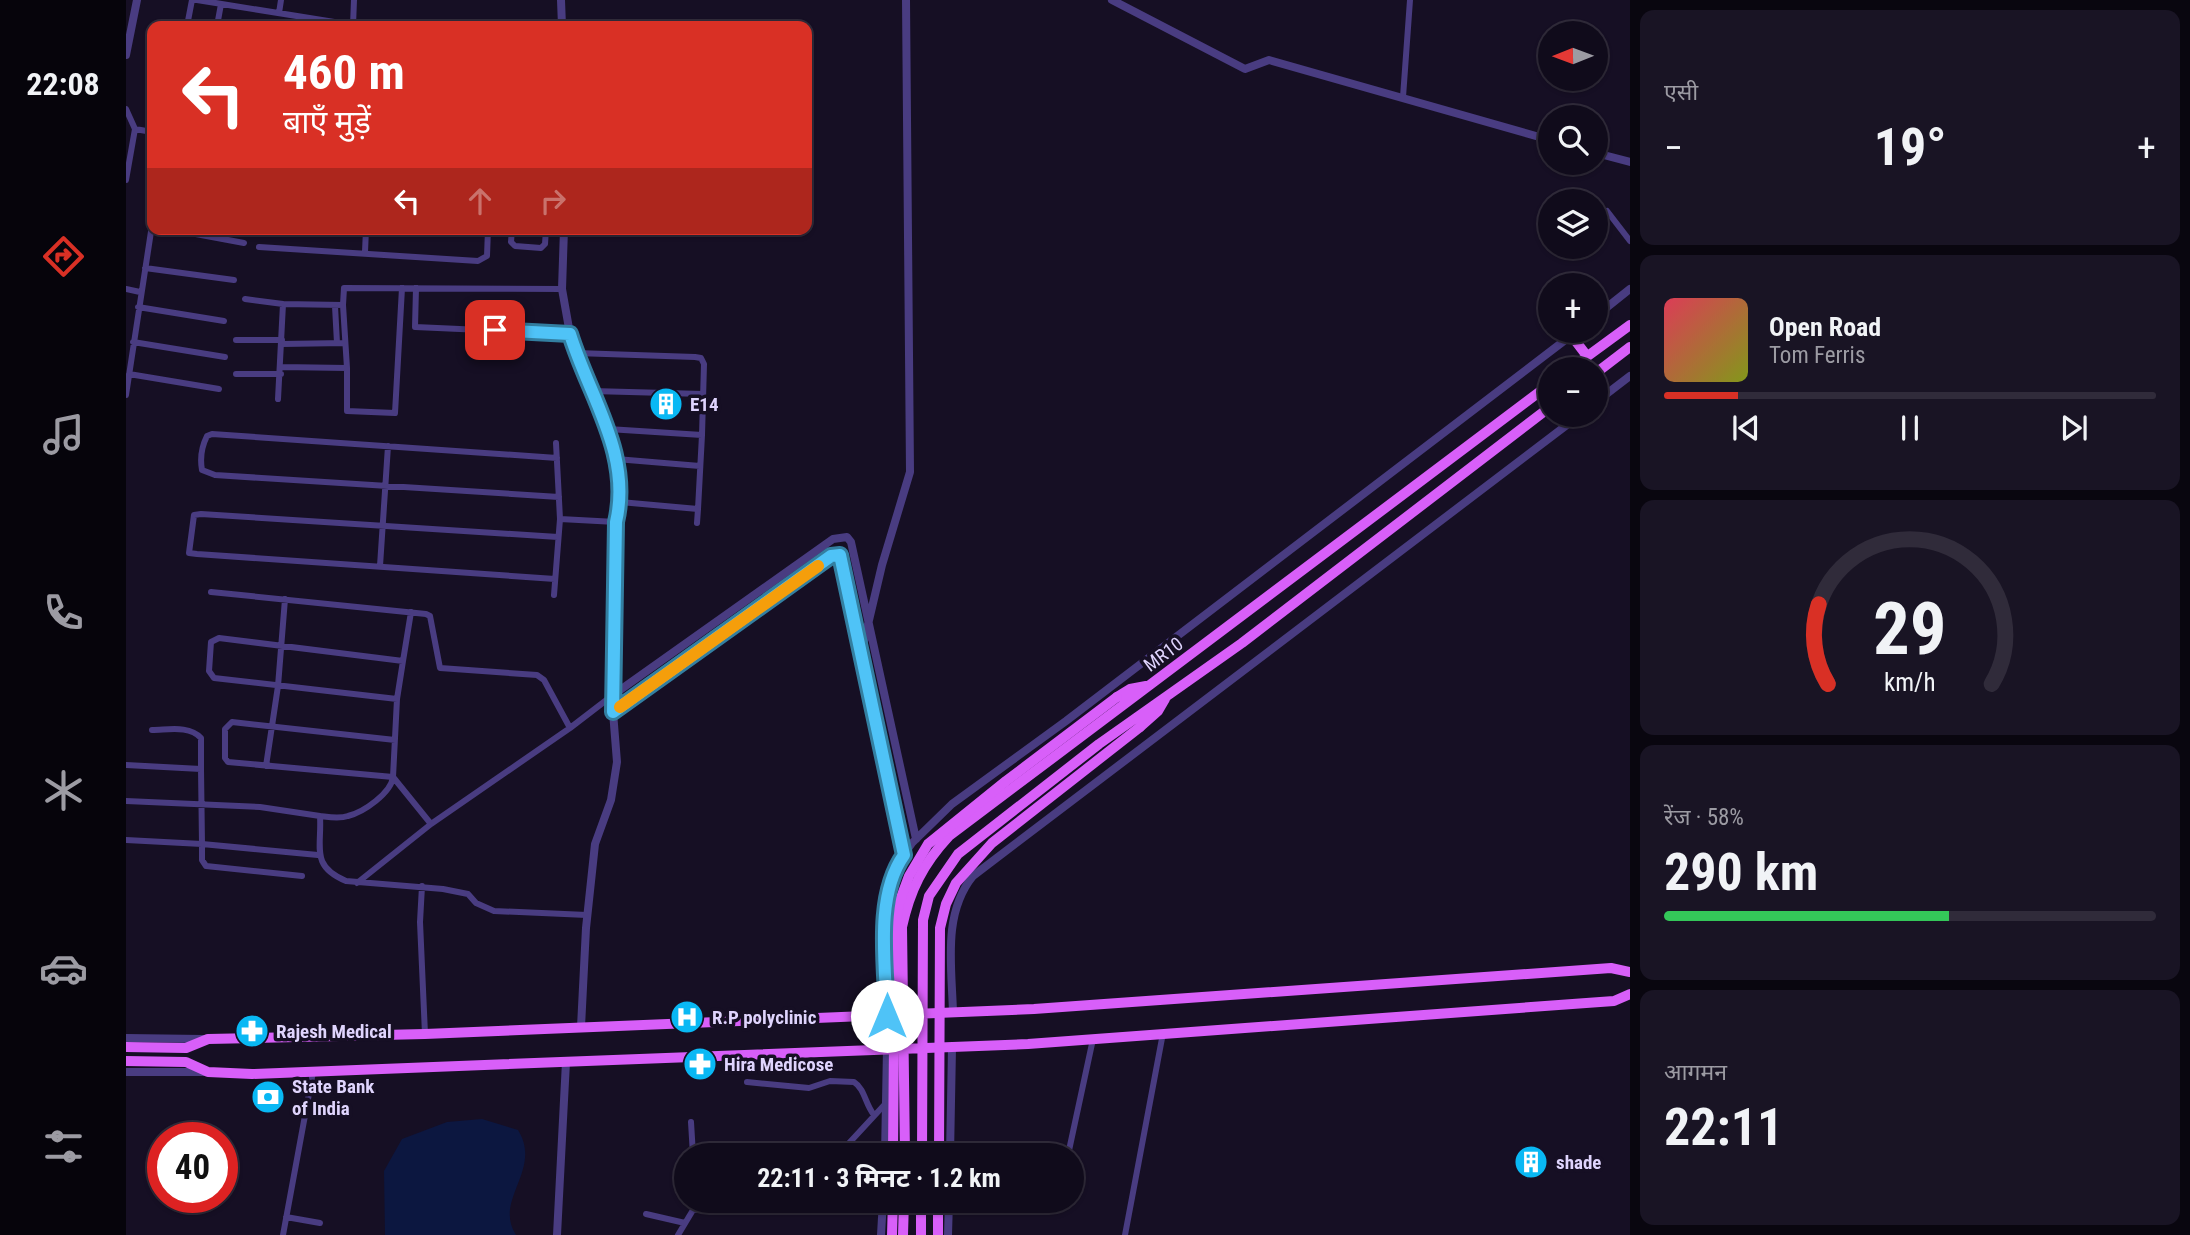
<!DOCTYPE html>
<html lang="hi">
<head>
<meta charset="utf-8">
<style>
  :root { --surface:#100b1b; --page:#191424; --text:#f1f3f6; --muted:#9c9ba3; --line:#302b3a; --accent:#d93025 }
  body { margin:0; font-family:"Roboto Condensed","Noto Sans Devanagari",sans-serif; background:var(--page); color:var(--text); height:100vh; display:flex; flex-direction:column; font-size:26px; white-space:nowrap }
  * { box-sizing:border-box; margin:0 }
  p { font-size:23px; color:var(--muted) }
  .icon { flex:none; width:38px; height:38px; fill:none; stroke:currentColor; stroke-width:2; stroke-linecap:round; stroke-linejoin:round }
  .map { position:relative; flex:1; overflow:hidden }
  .drawer { display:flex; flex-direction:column; gap:10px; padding:10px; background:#09060f; width:560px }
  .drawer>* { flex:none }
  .hud { position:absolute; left:21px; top:21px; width:665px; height:214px; border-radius:14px; box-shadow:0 2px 5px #0004,0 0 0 2px var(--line); background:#d93025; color:#fff; overflow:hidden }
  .needle { width:46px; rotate:269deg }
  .buttons { position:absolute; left:1412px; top:21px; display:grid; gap:14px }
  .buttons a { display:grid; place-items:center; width:70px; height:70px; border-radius:50%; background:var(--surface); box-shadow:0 2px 5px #0004,0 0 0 2px var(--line); font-size:35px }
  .speed { position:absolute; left:21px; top:1122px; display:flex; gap:14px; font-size:35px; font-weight:700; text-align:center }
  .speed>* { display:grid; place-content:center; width:91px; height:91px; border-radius:50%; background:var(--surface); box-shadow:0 2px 5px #0004,0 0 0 2px var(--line); line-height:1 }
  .speed .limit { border:10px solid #d22; background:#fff; color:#111 }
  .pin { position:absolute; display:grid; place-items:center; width:60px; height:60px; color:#fff; margin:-30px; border-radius:14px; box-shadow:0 4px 10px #0006 }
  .me { position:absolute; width:77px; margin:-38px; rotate:0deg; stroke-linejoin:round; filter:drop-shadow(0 0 5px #0008) }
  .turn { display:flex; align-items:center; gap:24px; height:147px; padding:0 21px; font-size:32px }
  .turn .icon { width:91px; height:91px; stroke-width:2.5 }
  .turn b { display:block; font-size:49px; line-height:60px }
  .lanes { display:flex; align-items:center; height:66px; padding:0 21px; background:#0003; justify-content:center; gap:35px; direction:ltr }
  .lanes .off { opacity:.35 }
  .big { font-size:52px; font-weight:700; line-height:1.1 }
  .drawer .card { flex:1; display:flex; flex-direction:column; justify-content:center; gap:10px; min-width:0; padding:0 24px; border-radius:14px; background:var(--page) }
  .drawer .dial { align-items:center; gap:0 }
  .dial svg { height:182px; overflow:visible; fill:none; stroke:var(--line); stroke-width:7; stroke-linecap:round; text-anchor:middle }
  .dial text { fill:var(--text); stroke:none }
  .song { display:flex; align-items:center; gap:21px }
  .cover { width:84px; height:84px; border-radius:10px; background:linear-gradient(135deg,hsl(350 70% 55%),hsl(70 70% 35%)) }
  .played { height:7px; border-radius:4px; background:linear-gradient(90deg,var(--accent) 15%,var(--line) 15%) }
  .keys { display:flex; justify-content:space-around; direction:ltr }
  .heat { display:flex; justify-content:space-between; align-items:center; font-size:38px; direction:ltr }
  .charge { height:10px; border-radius:5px; background:linear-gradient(90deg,#34c759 58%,var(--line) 0) }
  .trip { position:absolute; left:548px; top:1143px; width:410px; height:70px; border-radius:35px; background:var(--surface); box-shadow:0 2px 5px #0004,0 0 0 2px var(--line); font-weight:700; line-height:70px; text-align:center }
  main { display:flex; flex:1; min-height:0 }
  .tab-bar { display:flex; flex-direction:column; width:126px; justify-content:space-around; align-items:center; background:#06040b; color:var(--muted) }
  .tab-bar .icon { width:49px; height:49px }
  .tab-bar .current { color:var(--accent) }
  .tab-bar b { font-size:32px; color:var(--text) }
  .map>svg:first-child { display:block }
  .water { fill:#0c1740 }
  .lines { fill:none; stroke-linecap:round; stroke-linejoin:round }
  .minor { stroke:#493c81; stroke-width:6 }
  .tertiary { stroke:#493c81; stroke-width:8 }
  .primary { stroke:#d85ff9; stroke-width:10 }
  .primary-bridge { stroke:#d85ff9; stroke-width:10 }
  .route-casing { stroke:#337fa1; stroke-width:18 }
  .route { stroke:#4fc3f7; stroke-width:12 }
  .slow { stroke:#f59e0b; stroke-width:12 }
  .labels { text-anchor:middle; stroke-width:7; stroke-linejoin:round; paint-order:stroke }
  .poi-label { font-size:19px; font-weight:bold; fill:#dfd4fd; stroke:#160f24; text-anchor:start }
  .street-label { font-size:19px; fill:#dfd4fd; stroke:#160f24 }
</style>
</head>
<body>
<main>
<nav class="tab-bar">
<b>22:08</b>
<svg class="icon current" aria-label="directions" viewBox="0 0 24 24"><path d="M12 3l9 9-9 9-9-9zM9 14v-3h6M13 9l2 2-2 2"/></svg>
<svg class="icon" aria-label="music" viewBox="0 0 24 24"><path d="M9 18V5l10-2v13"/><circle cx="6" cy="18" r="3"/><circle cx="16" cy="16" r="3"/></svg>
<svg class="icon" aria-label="phone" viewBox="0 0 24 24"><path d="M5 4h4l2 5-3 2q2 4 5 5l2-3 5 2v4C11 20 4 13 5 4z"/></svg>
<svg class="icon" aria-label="climate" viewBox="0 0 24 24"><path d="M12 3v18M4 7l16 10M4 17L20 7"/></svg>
<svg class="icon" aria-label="car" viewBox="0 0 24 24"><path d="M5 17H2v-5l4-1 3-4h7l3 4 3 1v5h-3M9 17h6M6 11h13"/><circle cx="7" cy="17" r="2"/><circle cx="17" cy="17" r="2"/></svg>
<svg class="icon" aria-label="filters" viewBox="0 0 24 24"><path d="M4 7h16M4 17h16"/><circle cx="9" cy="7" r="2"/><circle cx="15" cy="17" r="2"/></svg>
</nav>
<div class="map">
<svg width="1504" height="1235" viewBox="0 0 1504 1235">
  <rect width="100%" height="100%" fill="#160f24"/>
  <!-- water -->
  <path class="water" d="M 356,1119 L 392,1130 C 417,1170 367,1200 390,1235 L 259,1235 L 258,1171 L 276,1139 L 321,1122 Z"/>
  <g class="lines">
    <!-- minor -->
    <path class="minor" d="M 71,0 L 227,25
      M 153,13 L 155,0
      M 61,26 L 66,0
      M 91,26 L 95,4
      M 227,26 L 228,0
      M 1277,97 L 1284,0
      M 0,109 L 9,129 L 0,180
      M 9,129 L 26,132
      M 1481,211 L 1504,241
      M 43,229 L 118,243
      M 386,229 L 385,242 L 389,246 L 415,248 L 419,244 L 420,229
      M 133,247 L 352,261 L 361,256 L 362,229
      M 239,252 L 240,229
      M 19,268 L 108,280
      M 290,288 L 289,327 L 444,334
      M 0,289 L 14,292
      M 119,299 L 157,304
      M 209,306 L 211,343
      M 12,307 L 98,321
      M 110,340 L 156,340
      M 7,342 L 99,357
      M 156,344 L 219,343
      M 450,353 L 569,357 L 575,358 L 578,364 L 576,435 L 482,429
      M 155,367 L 221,368 L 217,305
      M 221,368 L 221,411 L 269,413 L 276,288
      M 3,374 L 93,389
      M 110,374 L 155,374
      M 466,391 L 577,394
      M 0,395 L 26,225
      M 152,399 L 157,304 L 217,305 L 218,288 L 436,289
      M 431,458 L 86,434 L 81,436 C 76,446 74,459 76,470 L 89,475 L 433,497
      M 490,459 L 574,466
      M 494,502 L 572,509 L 576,435
      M 434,519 L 490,522
      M 571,523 L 572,509
      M 254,566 L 262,446
      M 429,579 L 71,554 L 63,553 L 68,515 L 75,514 L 432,537
      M 85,592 L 300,614 L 304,616 L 314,668 L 411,675 L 418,680 L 444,728
      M 428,595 L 434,519 L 430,443
      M 277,661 L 285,612
      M 269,740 L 106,722 L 99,729 L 99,758 L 102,762 L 267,777 L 271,699 L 277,661 L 93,638 L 85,642 L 83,671 L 88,678 L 271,699
      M 0,765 L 75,769 L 75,738 C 63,725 42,730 26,730
      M 140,766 L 152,686 L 159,599
      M 75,769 L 76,844 L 192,855
      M 267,777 L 305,824
      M 0,801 L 134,807 L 194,816 C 196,847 184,866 220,881 L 317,889 L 342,894 L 350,903 L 368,911 L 461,915
      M 194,816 C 203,817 213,819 222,816 C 238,812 265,793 267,777
      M 0,840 L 76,844 L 76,860 L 80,866 L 176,876
      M 231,883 L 305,824 L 444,728 L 487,695
      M 296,886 L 294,922 L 299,1034
      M 621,1082 L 683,1088 L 704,1081 L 728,1082 C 739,1089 739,1104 748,1115
      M 565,1122 L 567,1155
      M 712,1155 L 761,1102
      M 942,1155 L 967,1039
      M 520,1214 L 559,1223
      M 160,1217 L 194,1223
      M 157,1235 L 187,1072
      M 552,1235 L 567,1210 L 636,1205 L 655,1200
      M 999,1235 L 1037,1033"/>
    <!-- tertiary -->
    <path class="tertiary" d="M 435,0 L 436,26
      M 986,0 L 1119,69 L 1143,60 L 1424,140
      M 0,55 L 11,0
      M 1470,153 L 1504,162
      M 438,229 L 436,289 L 444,334 L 482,428 L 494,473 L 488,583 L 487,712 L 491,762 L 485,800 L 469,844 L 460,928 L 455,1027
      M 1470,316 L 1504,289
      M 1470,402 L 1504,376
      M 735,654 L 756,565 L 784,472 L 780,0
      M 487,695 L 707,539 L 721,537 L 725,542 L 790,839
      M 487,712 L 705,556 L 714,555 L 778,855
      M 827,1013 C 826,968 816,914 847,876 L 1454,415
      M 761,1016 L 760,917 L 763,889 L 772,863 L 786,843 L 826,804 L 940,721 L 1451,331
      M 0,1038 L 78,1039
      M 0,1072 L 79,1072
      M 759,1155 L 761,1048
      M 824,1155 L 826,1048
      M 431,1235 L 440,1062
      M 755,1235 L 757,1200
      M 822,1235 L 823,1200"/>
    <!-- primary -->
    <path class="primary" d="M 1445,335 L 1461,356
      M 1444,369 L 1504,325
      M 1470,373 L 1504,347
      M 991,697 L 1004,689 L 1020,686
      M 1014,727 L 1032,711 L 1039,699
      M 0,1047 L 60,1048 L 82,1039 L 299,1034 L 908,1009 L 1485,968 L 1504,972
      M 0,1061 L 60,1062 L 82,1072 L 126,1074 L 902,1044 L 1488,1001 L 1504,994
      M 779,1155 L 776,927 C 784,890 797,864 823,836 L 1424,384
      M 796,1155 L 797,920 L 803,896 L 832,854 L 973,744 L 1116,643 L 1424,407
      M 766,1235 L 767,1200
      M 777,1235 L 778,1200
      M 795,1235 L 795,1200
      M 812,1235 L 812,1200"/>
    <!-- primary-bridge -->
    <path class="primary-bridge" d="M 767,1155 L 769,928 L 773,903 L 783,876 L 802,844 L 880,781 L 991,697
      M 813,1155 L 814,928 L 820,904 L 830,883 L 866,843 L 1014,727"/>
  </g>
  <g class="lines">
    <defs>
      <path id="route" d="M 369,330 L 444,334 C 463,396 506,454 490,522 L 487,712 L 705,556 L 714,555 L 778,855 C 748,897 760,967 761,1016"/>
    </defs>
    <!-- route casing -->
    <use href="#route" class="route-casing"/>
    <!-- route -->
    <use href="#route" class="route"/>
    <!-- slow -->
    <path class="slow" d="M 494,707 L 692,566"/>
  </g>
  <!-- icons -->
  <defs>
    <symbol id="building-disc" viewBox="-11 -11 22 22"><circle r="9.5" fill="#09b8f4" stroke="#160f24"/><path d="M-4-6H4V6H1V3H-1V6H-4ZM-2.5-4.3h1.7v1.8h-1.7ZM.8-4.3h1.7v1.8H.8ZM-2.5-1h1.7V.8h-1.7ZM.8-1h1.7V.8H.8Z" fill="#fff"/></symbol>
    <symbol id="hospital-disc" viewBox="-11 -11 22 22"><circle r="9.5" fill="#09b8f4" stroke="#160f24"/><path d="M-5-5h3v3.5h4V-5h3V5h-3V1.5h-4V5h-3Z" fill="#fff"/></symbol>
    <symbol id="pharmacy-disc" viewBox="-11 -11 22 22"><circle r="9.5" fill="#09b8f4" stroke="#160f24"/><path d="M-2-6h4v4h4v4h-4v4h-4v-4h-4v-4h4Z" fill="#fff"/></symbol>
    <symbol id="bank-disc" viewBox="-11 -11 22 22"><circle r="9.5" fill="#09b8f4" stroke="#160f24"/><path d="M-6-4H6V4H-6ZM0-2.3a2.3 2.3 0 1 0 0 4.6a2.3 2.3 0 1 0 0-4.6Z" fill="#fff"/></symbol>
  </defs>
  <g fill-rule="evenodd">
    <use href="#building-disc" x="521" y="385" width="38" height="38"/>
    <use href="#hospital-disc" x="542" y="998" width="38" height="38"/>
    <use href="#pharmacy-disc" x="107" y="1012" width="38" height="38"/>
    <use href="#pharmacy-disc" x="555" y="1045" width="38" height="38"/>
    <use href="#bank-disc" x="123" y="1078" width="38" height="38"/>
    <use href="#building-disc" x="1386" y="1143" width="38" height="38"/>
  </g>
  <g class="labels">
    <!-- poi labels -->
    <g class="poi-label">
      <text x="564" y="411">E14</text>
      <text x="586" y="1024">R.P polyclinic</text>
      <text x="150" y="1038">Rajesh Medical</text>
      <text x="598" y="1071">Hira Medicose</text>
      <text x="166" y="1093">State Bank<tspan x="166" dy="22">of India</tspan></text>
      <text x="1430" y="1169">shade</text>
    </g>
    <!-- street labels -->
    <g class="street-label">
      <text transform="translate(1037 654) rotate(-37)" y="7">MR10</text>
    </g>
  </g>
</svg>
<div class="buttons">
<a><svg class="needle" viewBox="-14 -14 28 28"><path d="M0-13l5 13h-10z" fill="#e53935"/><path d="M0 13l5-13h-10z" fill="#9c9ba3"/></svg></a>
<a><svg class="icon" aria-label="search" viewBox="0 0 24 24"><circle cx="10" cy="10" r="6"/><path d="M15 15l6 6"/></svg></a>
<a><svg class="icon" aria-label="layers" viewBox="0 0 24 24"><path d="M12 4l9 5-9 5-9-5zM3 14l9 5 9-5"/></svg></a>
<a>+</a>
<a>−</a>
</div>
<div class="speed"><div class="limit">40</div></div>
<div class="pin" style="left:369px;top:330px;background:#d93025"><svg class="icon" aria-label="arrive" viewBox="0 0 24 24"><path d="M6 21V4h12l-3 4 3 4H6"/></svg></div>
<svg class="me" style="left:761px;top:1016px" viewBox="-20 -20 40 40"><circle r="19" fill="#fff"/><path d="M0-13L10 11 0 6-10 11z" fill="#4fc3f7"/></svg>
<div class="trip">22:11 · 3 मिनट · 1.2 km</div>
<div class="hud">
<div class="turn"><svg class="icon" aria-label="left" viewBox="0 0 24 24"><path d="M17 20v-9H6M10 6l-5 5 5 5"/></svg><div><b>460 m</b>बाएँ मुड़ें</div></div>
<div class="lanes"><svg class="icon" aria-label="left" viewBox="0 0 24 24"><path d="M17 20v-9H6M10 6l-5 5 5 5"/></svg><svg class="icon off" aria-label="ahead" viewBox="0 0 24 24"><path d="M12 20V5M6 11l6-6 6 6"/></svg><svg class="icon off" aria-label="right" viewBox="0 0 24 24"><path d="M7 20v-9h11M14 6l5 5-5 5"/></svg></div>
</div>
</div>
<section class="drawer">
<div class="card"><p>एसी</p>
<div class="heat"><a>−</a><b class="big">19°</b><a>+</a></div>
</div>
<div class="card">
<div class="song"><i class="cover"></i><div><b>Open Road</b><p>Tom Ferris</p></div></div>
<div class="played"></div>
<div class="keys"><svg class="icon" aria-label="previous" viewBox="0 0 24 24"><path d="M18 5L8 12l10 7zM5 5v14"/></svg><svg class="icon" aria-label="pause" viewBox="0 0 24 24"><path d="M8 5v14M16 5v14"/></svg><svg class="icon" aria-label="next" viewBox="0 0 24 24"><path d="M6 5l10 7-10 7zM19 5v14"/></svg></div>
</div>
<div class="card dial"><svg viewBox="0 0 100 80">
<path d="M14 69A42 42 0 1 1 86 69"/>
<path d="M14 69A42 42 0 0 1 10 34" stroke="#d93025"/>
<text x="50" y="56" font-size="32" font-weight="700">29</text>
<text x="50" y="72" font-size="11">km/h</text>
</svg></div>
<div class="card"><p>रेंज · 58%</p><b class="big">290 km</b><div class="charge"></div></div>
<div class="card"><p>आगमन</p><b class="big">22:11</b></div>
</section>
</main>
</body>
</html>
